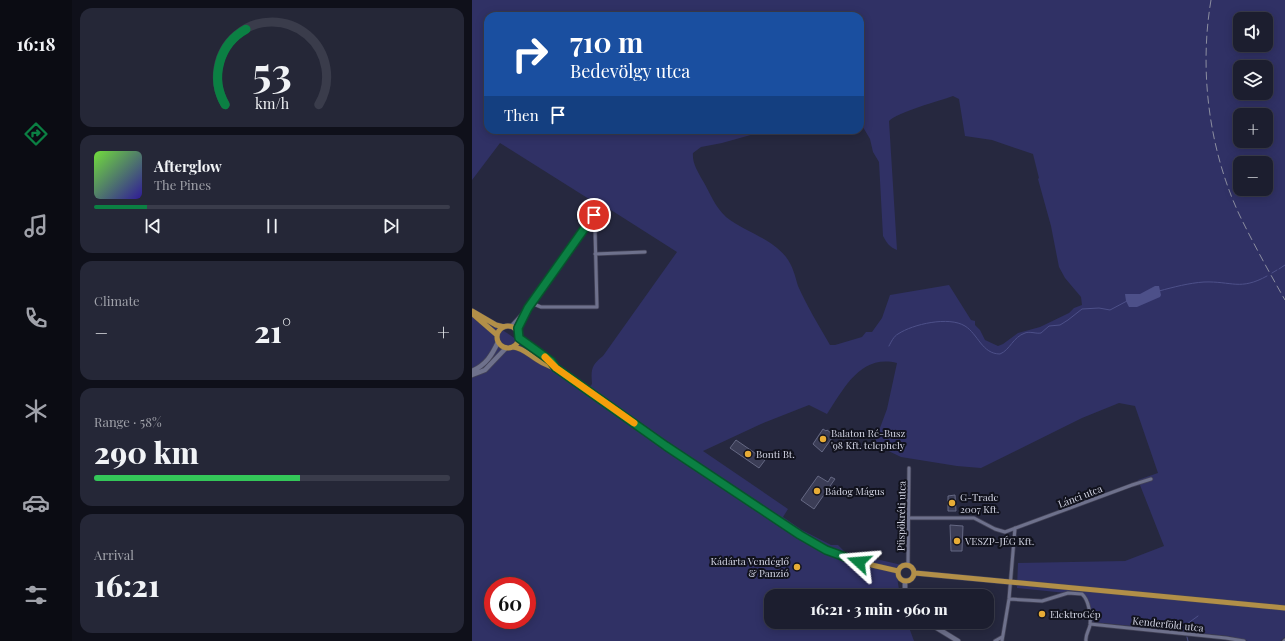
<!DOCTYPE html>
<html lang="en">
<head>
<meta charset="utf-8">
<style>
  :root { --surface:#1c1e2f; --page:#252737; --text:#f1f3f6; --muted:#a0a2aa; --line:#3a3c4b; --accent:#0b8043 }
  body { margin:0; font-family:"Playfair Display",serif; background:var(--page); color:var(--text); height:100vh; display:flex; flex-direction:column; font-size:15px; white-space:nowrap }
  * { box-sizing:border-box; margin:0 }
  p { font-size:13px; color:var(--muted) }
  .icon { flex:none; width:22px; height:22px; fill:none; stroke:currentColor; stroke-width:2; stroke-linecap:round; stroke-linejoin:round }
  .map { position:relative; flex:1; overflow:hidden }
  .drawer { display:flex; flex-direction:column; gap:8px; padding:8px; background:#0f101a; width:400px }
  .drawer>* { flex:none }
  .hud { position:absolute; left:12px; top:12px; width:380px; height:122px; border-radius:12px; box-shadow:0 2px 10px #0003,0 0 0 1px var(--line); background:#1a4fa0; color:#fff; overflow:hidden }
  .buttons { position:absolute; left:761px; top:12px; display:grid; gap:8px }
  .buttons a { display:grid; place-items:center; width:40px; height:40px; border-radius:8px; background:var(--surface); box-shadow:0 2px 10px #0003,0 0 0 1px var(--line); font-size:20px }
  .speed { position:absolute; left:12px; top:577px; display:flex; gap:8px; font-size:20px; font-weight:700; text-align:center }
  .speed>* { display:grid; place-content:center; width:52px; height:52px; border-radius:50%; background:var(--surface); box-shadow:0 2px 10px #0003,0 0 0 1px var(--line); line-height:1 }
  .speed .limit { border:6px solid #d22; background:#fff; color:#111 }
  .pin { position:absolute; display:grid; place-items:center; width:34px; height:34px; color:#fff; margin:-17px; border:2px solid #fff; border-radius:50%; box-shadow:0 1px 4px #0007 }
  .me { position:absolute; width:44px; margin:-22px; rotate:289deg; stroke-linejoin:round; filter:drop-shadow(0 0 3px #0008) }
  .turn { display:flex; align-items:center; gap:14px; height:84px; padding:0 20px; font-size:18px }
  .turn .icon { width:52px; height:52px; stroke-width:2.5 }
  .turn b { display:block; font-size:28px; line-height:34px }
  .then { display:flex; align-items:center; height:38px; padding:0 20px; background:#0003; gap:8px; font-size:15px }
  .big { font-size:30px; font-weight:800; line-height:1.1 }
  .drawer .tile { flex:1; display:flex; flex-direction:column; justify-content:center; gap:6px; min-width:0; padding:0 14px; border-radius:12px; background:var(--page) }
  .drawer .dial { align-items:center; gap:0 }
  .dial svg { height:104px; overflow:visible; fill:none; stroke:var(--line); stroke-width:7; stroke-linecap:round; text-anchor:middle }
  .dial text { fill:var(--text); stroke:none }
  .song { display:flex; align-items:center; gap:12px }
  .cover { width:48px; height:48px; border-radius:6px; background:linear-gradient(135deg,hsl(100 70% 55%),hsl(250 70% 35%)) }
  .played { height:4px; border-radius:2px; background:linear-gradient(90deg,var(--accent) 15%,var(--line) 15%) }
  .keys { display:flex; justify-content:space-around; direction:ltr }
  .heat { display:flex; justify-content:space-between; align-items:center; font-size:22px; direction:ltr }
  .charge { height:6px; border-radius:3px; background:linear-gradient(90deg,#34c759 58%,var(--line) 0) }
  .trip { position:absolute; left:292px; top:589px; width:230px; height:40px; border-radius:12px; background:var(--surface); box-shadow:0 2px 10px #0003,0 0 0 1px var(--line); font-weight:800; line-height:40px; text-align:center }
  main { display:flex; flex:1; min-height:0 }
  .menu { display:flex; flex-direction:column; width:72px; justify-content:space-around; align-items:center; background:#0b0c13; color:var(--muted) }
  .menu .icon { width:28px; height:28px }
  .menu .on { color:var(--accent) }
  .menu b { font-size:18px; color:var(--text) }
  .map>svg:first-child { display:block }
  .green { fill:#303165; fill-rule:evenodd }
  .water { fill:#4d5089 }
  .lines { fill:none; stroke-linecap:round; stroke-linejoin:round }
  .stream { stroke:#4d5089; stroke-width:1 }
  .building { fill:#3b3d56; stroke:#656883 }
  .street-casing { stroke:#434357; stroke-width:4.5 }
  .secondary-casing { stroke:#434357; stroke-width:6 }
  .primary-casing { stroke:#434357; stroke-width:6 }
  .street { stroke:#6e718c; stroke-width:3 }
  .secondary { stroke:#6e718c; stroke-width:4.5 }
  .primary { stroke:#b28f48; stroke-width:5 }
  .rail { stroke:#8c8ea0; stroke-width:1; stroke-dasharray:8 4; stroke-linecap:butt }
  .route-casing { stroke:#07532c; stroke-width:10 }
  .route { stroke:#0b8043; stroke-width:7 }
  .slow { stroke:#f59e0b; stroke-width:7 }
  .poi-dot { fill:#e7ac36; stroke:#11121d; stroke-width:1.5 }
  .labels { text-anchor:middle; stroke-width:4; stroke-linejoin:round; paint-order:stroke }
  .poi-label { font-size:10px; fill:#d3d5e4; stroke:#11121d; text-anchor:start }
  .street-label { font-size:10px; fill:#d3d5e4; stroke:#11121d }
</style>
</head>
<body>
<main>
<nav class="menu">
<b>16:18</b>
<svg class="icon on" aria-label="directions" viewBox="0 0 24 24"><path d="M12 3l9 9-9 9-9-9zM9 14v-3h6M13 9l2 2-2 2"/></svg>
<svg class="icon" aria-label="music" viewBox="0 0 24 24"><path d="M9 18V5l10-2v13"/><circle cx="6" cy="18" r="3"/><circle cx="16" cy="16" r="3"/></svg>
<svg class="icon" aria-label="phone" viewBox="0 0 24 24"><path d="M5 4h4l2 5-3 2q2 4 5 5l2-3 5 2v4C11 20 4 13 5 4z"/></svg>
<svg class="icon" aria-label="climate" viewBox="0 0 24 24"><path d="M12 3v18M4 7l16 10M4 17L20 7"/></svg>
<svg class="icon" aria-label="car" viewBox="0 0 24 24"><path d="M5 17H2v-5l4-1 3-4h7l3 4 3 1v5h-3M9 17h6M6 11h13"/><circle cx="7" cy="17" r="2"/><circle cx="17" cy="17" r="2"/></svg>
<svg class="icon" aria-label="filters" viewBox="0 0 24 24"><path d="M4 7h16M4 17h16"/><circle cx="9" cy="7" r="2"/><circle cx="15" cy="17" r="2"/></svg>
</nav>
<section class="drawer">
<div class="tile dial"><svg viewBox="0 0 100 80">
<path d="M14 69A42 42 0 1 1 86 69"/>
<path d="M14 69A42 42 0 0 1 30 11" stroke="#0b8043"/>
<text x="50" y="56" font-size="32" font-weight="700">53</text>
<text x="50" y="72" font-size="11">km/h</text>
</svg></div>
<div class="tile">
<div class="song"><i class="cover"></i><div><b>Afterglow</b><p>The Pines</p></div></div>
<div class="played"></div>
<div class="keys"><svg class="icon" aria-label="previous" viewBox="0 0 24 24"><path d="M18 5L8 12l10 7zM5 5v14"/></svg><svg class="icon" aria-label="pause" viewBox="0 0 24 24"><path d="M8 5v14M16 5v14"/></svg><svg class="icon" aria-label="next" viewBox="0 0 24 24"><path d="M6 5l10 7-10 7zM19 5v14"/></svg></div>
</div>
<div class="tile"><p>Climate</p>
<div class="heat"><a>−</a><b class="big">21°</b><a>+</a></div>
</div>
<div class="tile"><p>Range · 58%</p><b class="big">290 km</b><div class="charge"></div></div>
<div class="tile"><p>Arrival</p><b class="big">16:21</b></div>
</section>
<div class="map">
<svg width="813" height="641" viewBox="0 0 813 641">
  <rect width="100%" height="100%" fill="#26283f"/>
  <!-- green -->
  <path class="green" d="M 0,0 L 813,0 L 813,637 L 808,641 L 776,641 L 756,636 L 621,622 L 614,595 L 545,588 L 546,563 L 653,561 L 692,546 L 666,480 L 686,473 L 663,406 L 647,403 L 610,418 L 509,468 L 485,466 L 429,457 L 402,444 L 415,409 L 425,363 C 388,354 372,389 355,414 L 337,405 L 289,424 L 231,451 L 316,509 L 311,517 L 330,530 L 359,545 L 366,545 L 373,552 L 430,565 C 422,573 427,586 428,596 L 299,596 L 299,622 L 435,622 L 442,641 L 0,641 L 0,310 L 38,335 L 115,390 L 120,384 C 119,370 119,365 131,356 L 205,252 L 128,203 L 118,198 L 117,199 L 28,143 L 0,180 ZM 16,16 L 388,16 L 388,122 L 398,139 L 401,152 L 407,162 L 411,236 C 415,243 417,247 425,250 L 417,121 C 426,112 467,101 481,96 L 487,99 L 493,136 L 520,140 L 561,154 L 567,178 L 566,179 L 579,226 L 587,267 L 593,278 L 609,297 L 610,305 L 602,308 L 597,313 L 568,327 L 546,333 L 531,344 L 526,346 L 513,340 L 508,330 L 503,325 L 503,321 L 499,320 L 477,285 L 418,295 L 410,318 L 400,332 L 394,332 L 390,337 L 363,345 L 358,345 C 347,326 335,306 326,286 C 323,276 321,266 314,257 C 299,238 273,232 254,217 C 243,207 238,193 231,181 C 226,172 220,163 221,153 L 229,147 L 250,143 L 296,130 L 16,130 ZM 768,19 L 794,19 L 794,45 L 768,45 ZM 768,67 L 794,67 L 794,93 L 768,93 ZM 768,115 L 794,115 L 794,141 L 768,141 ZM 768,163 L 794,163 L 794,189 L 768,189 ZM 21,586 L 55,586 L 55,620 L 21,620 Z"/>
  <!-- water -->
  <path class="water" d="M 683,286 L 687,286 L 689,295 L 688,297 L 665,307 L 657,307 L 654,301 L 653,294 L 668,294 Z"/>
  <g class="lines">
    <!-- stream -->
    <path class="stream" d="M 807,269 L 813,265
      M 800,273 L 805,270
      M 687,291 C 702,287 717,283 732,282 C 760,281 768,291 795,276
      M 417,346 C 419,342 422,336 426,334 C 441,324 477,316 493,326 C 506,334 510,354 528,354 C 538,350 541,337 553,333 C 558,331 564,334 569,333 L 577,326 L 588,325 L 596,320 L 610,309 L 627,308 L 638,310 L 655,301
      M 714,630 L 715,624 L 726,616
      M 715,637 L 716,641"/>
  </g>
  <!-- building -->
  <path class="building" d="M 351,429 L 354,431 L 355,430 L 362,435 L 350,452 L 341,444 Z
    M 264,440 L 293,460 L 287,468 L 258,448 Z
    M 346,476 L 356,482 L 359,477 L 363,479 L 342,509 L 329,500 Z
    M 483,495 L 484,511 L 476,511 L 476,496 Z
    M 478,525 L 491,526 L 490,551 L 479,551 Z"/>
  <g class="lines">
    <defs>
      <path id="street" d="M 123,254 L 173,252
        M 59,303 L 69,307 L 125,307 L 123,229 L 116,224
        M 39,326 L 53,311
        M 45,330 L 59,303 L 128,206
        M 436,518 L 502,518 L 523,529 L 533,532 L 660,485 L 679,479
        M 436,565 L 437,468
        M 537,599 L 570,601 L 596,593 L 610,594 C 617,600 619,616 618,625 C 617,631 613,635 614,641
        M 618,624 L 754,638 L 772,641
        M 523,641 L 530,637
        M 530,641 L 537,599 L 543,528
        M 812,641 L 813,640"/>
      <path id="secondary" d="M 0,371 C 14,365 20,355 26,342
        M 0,375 L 13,370 L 34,348
        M 433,581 L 433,596
        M 455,622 L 486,641"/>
      <path id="primary" d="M 0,311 L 24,325 L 32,327
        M 2,315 L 25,335
        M25 337a11 11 0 1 1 22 0a11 11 0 1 1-22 0Z
        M 47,338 L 79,361 L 84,367
        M 41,347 C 52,348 59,357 69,362 C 76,366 84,368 92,373 L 194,446 L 341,543 L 378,560 L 426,571
        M426 573a8 8 0 1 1 16 0a8 8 0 1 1-16 0Z
        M 443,573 L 813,608"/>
    </defs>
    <!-- street casing -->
    <use href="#street" class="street-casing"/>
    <!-- secondary casing -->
    <use href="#secondary" class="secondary-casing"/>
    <!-- primary casing -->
    <use href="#primary" class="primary-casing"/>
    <!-- street -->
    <use href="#street" class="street"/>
    <!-- secondary -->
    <use href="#secondary" class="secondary"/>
    <!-- primary -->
    <use href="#primary" class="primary"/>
    <!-- rail -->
    <path class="rail" d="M 739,0 C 727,71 737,149 767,214 C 781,243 797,272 813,300"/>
  </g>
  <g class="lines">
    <defs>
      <path id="route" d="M 122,215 L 56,308 L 46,328 L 47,338 L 79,361 L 84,368 L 194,446 L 328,535 L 354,550 L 387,562"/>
    </defs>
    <!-- route casing -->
    <use href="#route" class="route-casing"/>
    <!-- route -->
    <use href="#route" class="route"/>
    <!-- slow -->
    <path class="slow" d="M 73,357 L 84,368 L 162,423"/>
  </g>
  <!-- markers -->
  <g class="poi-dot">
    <circle cx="351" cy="439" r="4"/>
    <circle cx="276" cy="454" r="4"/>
    <circle cx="345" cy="491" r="4"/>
    <circle cx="480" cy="503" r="4"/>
    <circle cx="485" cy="541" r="4"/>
    <circle cx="325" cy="567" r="4"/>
    <circle cx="570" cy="614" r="4"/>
  </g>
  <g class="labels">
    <!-- poi labels -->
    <g class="poi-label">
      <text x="359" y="437">Balaton Ré-Busz<tspan x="359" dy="12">'98 Kft. telephely</tspan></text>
      <text x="284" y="458">Bonti Bt.</text>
      <text x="353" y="495">Bádog Mágus</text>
      <text x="488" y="501">G-Trade<tspan x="488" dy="12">2007 Kft.</tspan></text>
      <text x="493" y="545">VESZP-JÉG Kft.</text>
      <text x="317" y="565" text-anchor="end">Kádárta Vendéglő<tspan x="317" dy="12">&amp; Panzió</tspan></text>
      <text x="578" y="618">ElektroGép</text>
    </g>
    <!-- street labels -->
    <g class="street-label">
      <text transform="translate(608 496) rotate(-21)" y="4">Lánci utca</text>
      <text transform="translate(429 516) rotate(-89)" y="4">Püspökréti utca</text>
      <text transform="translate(696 624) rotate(6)" y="4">Kenderföld utca</text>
    </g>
  </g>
</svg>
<div class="buttons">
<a><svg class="icon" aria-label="sound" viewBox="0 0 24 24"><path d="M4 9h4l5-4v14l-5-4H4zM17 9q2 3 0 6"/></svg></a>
<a><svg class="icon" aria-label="layers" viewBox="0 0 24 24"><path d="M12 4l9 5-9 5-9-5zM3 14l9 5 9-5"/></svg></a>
<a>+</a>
<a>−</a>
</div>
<div class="speed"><div class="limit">60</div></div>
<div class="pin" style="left:122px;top:215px;background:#d93025"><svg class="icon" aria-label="arrive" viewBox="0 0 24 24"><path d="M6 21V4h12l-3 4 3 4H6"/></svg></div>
<svg class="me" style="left:387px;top:562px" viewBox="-20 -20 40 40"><path d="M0-17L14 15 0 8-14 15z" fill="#0b8043" stroke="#fff" stroke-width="4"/></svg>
<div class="trip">16:21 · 3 min · 960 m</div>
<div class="hud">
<div class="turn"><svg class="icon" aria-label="right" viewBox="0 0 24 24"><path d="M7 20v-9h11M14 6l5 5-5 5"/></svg><div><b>710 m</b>Bedevölgy utca</div></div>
<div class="then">Then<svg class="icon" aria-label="arrive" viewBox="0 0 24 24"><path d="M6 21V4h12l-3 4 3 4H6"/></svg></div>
</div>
</div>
</main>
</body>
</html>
